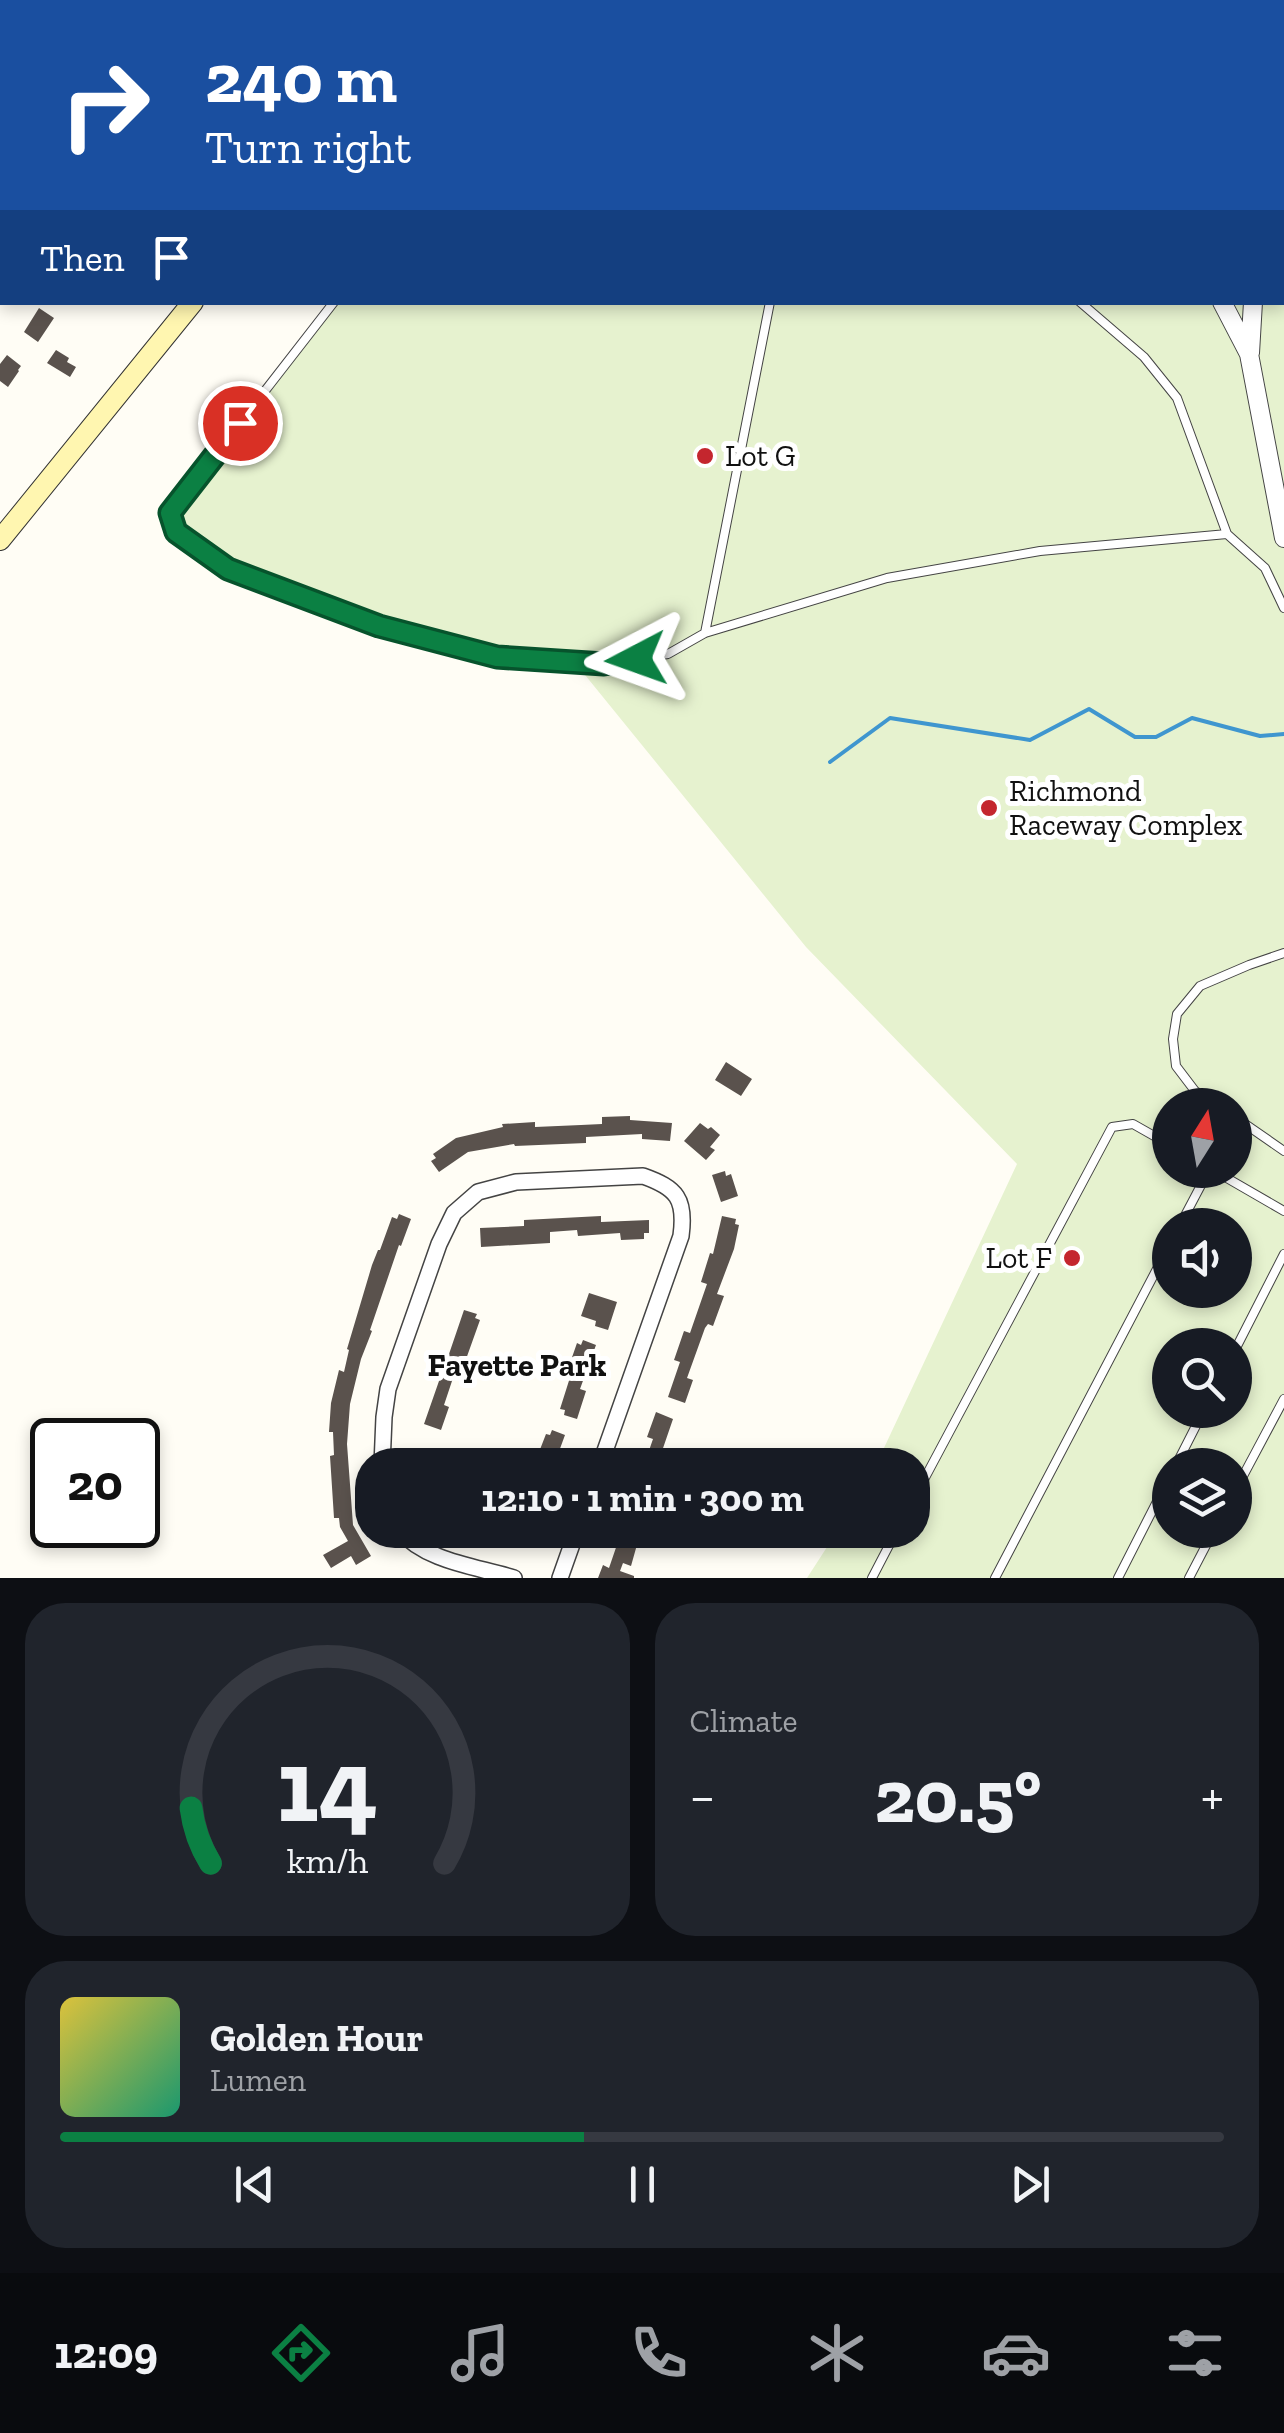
<!DOCTYPE html>
<html lang="en">
<head>
<meta charset="utf-8">
<style>
  :root { --surface:#171b24; --page:#20242c; --text:#f1f3f6; --muted:#9ea1a6; --line:#363941; --accent:#0b8043 }
  body { margin:0; font-family:"Zilla Slab",serif; background:var(--page); color:var(--text); height:100vh; display:flex; flex-direction:column; font-size:38px; white-space:nowrap }
  * { box-sizing:border-box; margin:0 }
  p { font-size:32px; color:var(--muted) }
  .icon { flex:none; width:55px; height:55px; fill:none; stroke:currentColor; stroke-width:2; stroke-linecap:round; stroke-linejoin:round }
  .map { position:relative; height:1578px; overflow:hidden }
  .side { display:flex; flex-direction:column; gap:25px; padding:25px; background:#0d0f14; flex:1 }
  .side>* { flex:none }
  .top-card { position:absolute; left:0px; top:0px; width:1285px; height:305px; box-shadow:0 5px 15px #0003; background:#1a4fa0; color:#fff; overflow:hidden }
  .needle { width:65px; rotate:11deg }
  .controls { position:absolute; left:1152px; top:1088px; display:grid; gap:20px }
  .controls a { display:grid; place-items:center; width:100px; height:100px; border-radius:50%; background:var(--surface); box-shadow:0 5px 15px #0003; font-size:50px }
  .speed { position:absolute; left:30px; top:1418px; display:flex; gap:20px; font-size:50px; font-weight:700; text-align:center }
  .speed>* { display:grid; place-content:center; width:130px; height:130px; border-radius:50%; background:var(--surface); box-shadow:0 5px 15px #0003; line-height:1 }
  .speed .limit { border:5px solid #111; border-radius:15px; background:#fff; color:#111 }
  .pin { position:absolute; display:grid; place-items:center; width:85px; height:85px; color:#fff; margin:-42px; border:5px solid #fff; border-radius:50%; box-shadow:0 2px 10px #0007 }
  .me { position:absolute; width:110px; margin:-55px; rotate:266deg; stroke-linejoin:round; filter:drop-shadow(0 0 8px #0008) }
  .turn { display:flex; align-items:center; gap:35px; height:210px; padding:0 40px; font-size:45px }
  .turn .icon { width:130px; height:130px; stroke-width:2.5 }
  .turn b { display:block; font-size:70px; line-height:85px }
  .then { display:flex; align-items:center; height:95px; padding:0 40px; background:#0003; gap:20px; font-size:38px }
  .big { font-size:75px; font-weight:800; line-height:1.1 }
  .side .widget { flex:1; display:flex; flex-direction:column; justify-content:center; gap:15px; min-width:0; padding:0 35px; border-radius:40px; background:var(--page) }
  .side .dial { align-items:center; gap:0 }
  .dial svg { height:260px; overflow:visible; fill:none; stroke:var(--line); stroke-width:7; stroke-linecap:round; text-anchor:middle }
  .dial text { fill:var(--text); stroke:none }
  .song { display:flex; align-items:center; gap:30px }
  .cover { width:120px; height:120px; border-radius:15px; background:linear-gradient(135deg,hsl(50 70% 55%),hsl(160 70% 35%)) }
  .played { height:10px; border-radius:5px; background:linear-gradient(90deg,var(--accent) 45%,var(--line) 45%) }
  .keys { display:flex; justify-content:space-around; direction:ltr }
  .heat { display:flex; justify-content:space-between; align-items:center; font-size:55px; direction:ltr }
  .side .tiles { flex:1; display:grid; gap:25px; grid-template-columns:1fr 1fr }
  .widget:last-child { grid-column:span 2 }
  .trip { position:absolute; left:355px; top:1448px; width:575px; height:100px; border-radius:40px; background:var(--surface); box-shadow:0 5px 15px #0003; font-weight:800; line-height:100px; text-align:center }
  .menu { display:flex; height:160px; justify-content:space-around; align-items:center; background:#090b0e; color:var(--muted) }
  .menu .icon { width:70px; height:70px }
  .menu .on { color:var(--accent) }
  .menu b { font-size:45px; color:var(--text) }
  .map>svg:first-child { display:block }
  .pitch { fill:#e6f2cf; fill-rule:evenodd }
  .lines { fill:none; stroke-linecap:round; stroke-linejoin:round }
  .stream { stroke:#3f96cf; stroke-width:4 }
  .building { fill:#5a524d }
  .service-casing { stroke:#444; stroke-width:10 }
  .minor-casing { stroke:#444; stroke-width:18 }
  .tertiary-casing { stroke:#444; stroke-width:20 }
  .secondary-casing { stroke:#333; stroke-width:22 }
  .service { stroke:#fff; stroke-width:8 }
  .minor { stroke:#fff; stroke-width:15 }
  .tertiary { stroke:#fff; stroke-width:18 }
  .secondary { stroke:#fff6b0; stroke-width:20 }
  .route-casing { stroke:#07532c; stroke-width:25 }
  .route { stroke:#0b8043; stroke-width:18 }
  .poi-dot { fill:#c4262e; stroke:#fff; stroke-width:4 }
  .labels { text-anchor:middle; stroke-width:10; stroke-linejoin:round; paint-order:stroke }
  .poi-label { font-size:30px; fill:#111; stroke:#fff; text-anchor:start }
  .neighbourhood-label { font-size:32px; font-weight:bold; fill:#111; stroke:#fff }
</style>
</head>
<body>
<div class="map">
<svg width="1284" height="1578" viewBox="0 0 1284 1578">
  <rect width="100%" height="100%" fill="#fffdf5"/>
  <!-- pitch -->
  <path class="pitch" d="M 757,0 L 1284,0 L 1284,1578 L 807,1578 L 838,1530 L 912,1530 L 912,1465 L 876,1465 L 1017,1164 L 806,947 L 581,670 L 414,630 L 295,592 L 212,560 L 166,513 L 330,303 L 1282,302 L 1282,2 L 756,2 ZM 1170,1105 L 1235,1105 L 1235,1170 L 1170,1170 ZM 1170,1225 L 1235,1225 L 1235,1290 L 1170,1290 ZM 1170,1345 L 1235,1345 L 1235,1410 L 1170,1410 ZM 1170,1465 L 1235,1465 L 1235,1530 L 1170,1530 Z"/>
  <g class="lines">
    <!-- stream -->
    <path class="stream" d="M 830,762 L 890,718 L 1030,740 L 1089,709 L 1135,737 L 1156,737 L 1192,718 L 1260,736 L 1284,734"/>
  </g>
  <!-- building -->
  <path class="building" d="M 39,308 L 54,318 L 38,342 L 24,332 Z
    M 56,350 L 69,358 L 67,362 L 76,367 L 70,377 L 47,363 Z
    M 7,355 L 21,366 L 18,370 L 19,371 L 8,387 L 0,381 L 0,364 Z
    M 726,1062 L 752,1079 L 741,1096 L 715,1080 Z
    M 630,1116 L 630,1120 L 672,1123 L 670,1141 L 642,1139 L 642,1134 L 586,1137 L 586,1143 L 515,1146 L 514,1144 L 468,1152 L 439,1172 L 431,1161 L 436,1158 L 433,1154 L 456,1138 L 503,1127 L 502,1124 L 535,1122 L 535,1127 L 581,1125 L 602,1124 L 602,1117 Z
    M 700,1123 L 708,1129 L 711,1127 L 720,1135 L 710,1147 L 715,1150 L 706,1160 L 684,1141 Z
    M 725,1171 L 726,1176 L 731,1174 L 738,1196 L 721,1202 L 712,1175 Z
    M 399,1214 L 411,1219 L 401,1246 L 399,1245 L 370,1330 L 372,1331 L 361,1359 L 350,1404 L 347,1444 L 353,1525 L 371,1556 L 356,1565 L 351,1556 L 331,1568 L 323,1555 L 348,1541 L 340,1527 L 339,1518 L 334,1518 L 330,1456 L 334,1455 L 333,1432 L 329,1432 L 331,1403 L 339,1370 L 344,1372 L 349,1350 L 347,1349 L 372,1265 L 378,1250 L 380,1250 L 392,1217 L 397,1219 Z
    M 601,1216 L 601,1222 L 649,1220 L 649,1233 L 644,1233 L 644,1239 L 621,1240 L 620,1233 L 578,1236 L 577,1230 L 550,1232 L 550,1243 L 481,1247 L 480,1228 L 524,1226 L 524,1220 Z
    M 722,1216 L 736,1219 L 735,1224 L 739,1225 L 734,1249 L 717,1294 L 724,1296 L 713,1326 L 708,1324 L 705,1328 L 687,1378 L 693,1380 L 685,1403 L 668,1397 L 680,1362 L 674,1360 L 684,1331 L 690,1333 L 707,1284 L 701,1282 L 710,1253 L 713,1254 Z
    M 589,1293 L 617,1302 L 608,1330 L 595,1326 L 596,1321 L 581,1316 Z
    M 464,1310 L 477,1314 L 475,1318 L 480,1320 L 460,1376 L 455,1374 L 452,1381 L 444,1405 L 449,1407 L 441,1430 L 424,1424 L 439,1381 L 433,1379 L 443,1352 L 449,1354 Z
    M 583,1340 L 596,1345 L 580,1389 L 586,1391 L 577,1419 L 564,1415 L 565,1410 L 560,1409 L 573,1368 L 569,1366 L 577,1343 L 581,1345 Z
    M 656,1412 L 673,1419 L 661,1454 L 667,1456 L 664,1465 L 644,1465 L 653,1439 L 647,1437 Z
    M 552,1430 L 565,1435 L 554,1465 L 534,1465 L 546,1434 L 550,1435 Z
    M 622,1530 L 640,1534 L 631,1566 L 623,1563 L 620,1571 L 634,1576 L 634,1578 L 598,1578 L 603,1565 L 609,1568 Z"/>
  <g class="lines">
    <defs>
      <path id="service" d="M 199,0 L 200,2
        M 343,2 L 343,0
        M 726,2 L 731,0
        M 741,2 L 741,0
        M 334,302 L 170,513 L 177,532 L 228,569 L 379,626 L 497,657 L 604,664 L 668,654 L 705,633 L 887,578 L 1040,551 L 1227,534
        M 1080,302 L 1144,357 L 1177,398 L 1227,534 L 1265,568 L 1284,608
        M 705,633 L 770,302
        M 1217,1105 L 1195,1091 L 1176,1066 L 1173,1039 L 1177,1014 L 1200,986 L 1249,965 L 1284,953
        M 1235,1117 L 1284,1151
        M 1213,1170 L 1284,1211
        M 1180,1225 L 1209,1170
        M 1235,1350 L 1284,1254
        M 1176,1465 L 1204,1410
        M 1235,1491 L 1284,1399
        M 912,1502 L 1112,1127 L 1133,1124 L 1170,1145
        M 872,1578 L 897,1530
        M 995,1578 L 1170,1244
        M 1118,1578 L 1170,1476
        M 1189,1578 L 1214,1530"/>
      <path id="minor" d="M 70,0 L 75,2
        M 148,2 L 150,0
        M 0,280 L 2,276
        M 382,1465 L 384,1417 L 388,1389 L 439,1244 L 454,1213 L 478,1192 L 516,1182 L 643,1176 C 677,1188 686,1199 681,1236 L 600,1465
        M 399,1530 C 427,1562 475,1566 514,1578
        M 560,1578 L 577,1530"/>
      <path id="tertiary" d="M 633,0 L 636,2
        M 671,0 L 674,2
        M 1222,302 L 1249,354 L 1284,538
        M 1250,353 L 1253,302"/>
      <path id="secondary" d="M 422,2 L 424,0
        M 453,2 L 455,0
        M 0,540 L 193,302"/>
    </defs>
    <!-- service casing -->
    <use href="#service" class="service-casing"/>
    <!-- minor casing -->
    <use href="#minor" class="minor-casing"/>
    <!-- tertiary casing -->
    <use href="#tertiary" class="tertiary-casing"/>
    <!-- secondary casing -->
    <use href="#secondary" class="secondary-casing"/>
    <!-- service -->
    <use href="#service" class="service"/>
    <!-- minor -->
    <use href="#minor" class="minor"/>
    <!-- tertiary -->
    <use href="#tertiary" class="tertiary"/>
    <!-- secondary -->
    <use href="#secondary" class="secondary"/>
  </g>
  <g class="lines">
    <defs>
      <path id="route" d="M 240,423 L 170,513 L 176,532 L 228,569 L 379,626 L 497,657 L 604,664 L 636,659"/>
    </defs>
    <!-- route casing -->
    <use href="#route" class="route-casing"/>
    <!-- route -->
    <use href="#route" class="route"/>
  </g>
  <!-- markers -->
  <g class="poi-dot">
    <circle cx="705" cy="456" r="10"/>
    <circle cx="989" cy="808" r="10"/>
    <circle cx="1072" cy="1258" r="10"/>
  </g>
  <g class="labels">
    <!-- poi labels -->
    <g class="poi-label">
      <text x="725" y="466">Lot G</text>
      <text x="1009" y="801">Richmond<tspan x="1009" dy="34">Raceway Complex</tspan></text>
      <text x="1052" y="1268" text-anchor="end">Lot F</text>
    </g>
    <!-- neighbourhood labels -->
    <g class="neighbourhood-label">
      <text x="517" y="1376">Fayette Park</text>
    </g>
  </g>
</svg>
<div class="controls">
<a><svg class="needle" viewBox="-14 -14 28 28"><path d="M0-13l5 13h-10z" fill="#e53935"/><path d="M0 13l5-13h-10z" fill="#9ea1a6"/></svg></a>
<a><svg class="icon" aria-label="sound" viewBox="0 0 24 24"><path d="M4 9h4l5-4v14l-5-4H4zM17 9q2 3 0 6"/></svg></a>
<a><svg class="icon" aria-label="search" viewBox="0 0 24 24"><circle cx="10" cy="10" r="6"/><path d="M15 15l6 6"/></svg></a>
<a><svg class="icon" aria-label="layers" viewBox="0 0 24 24"><path d="M12 4l9 5-9 5-9-5zM3 14l9 5 9-5"/></svg></a>
</div>
<div class="speed"><div class="limit">20</div></div>
<div class="pin" style="left:240px;top:423px;background:#d93025"><svg class="icon" aria-label="arrive" viewBox="0 0 24 24"><path d="M6 21V4h12l-3 4 3 4H6"/></svg></div>
<svg class="me" style="left:636px;top:659px" viewBox="-20 -20 40 40"><path d="M0-17L14 15 0 8-14 15z" fill="#0b8043" stroke="#fff" stroke-width="4"/></svg>
<div class="trip">12:10 · 1 min · 300 m</div>
<div class="top-card">
<div class="turn"><svg class="icon" aria-label="right" viewBox="0 0 24 24"><path d="M7 20v-9h11M14 6l5 5-5 5"/></svg><div><b>240 m</b>Turn right</div></div>
<div class="then">Then<svg class="icon" aria-label="arrive" viewBox="0 0 24 24"><path d="M6 21V4h12l-3 4 3 4H6"/></svg></div>
</div>
</div>
<section class="side">
<div class="tiles">
<div class="widget dial"><svg viewBox="0 0 100 80">
<path d="M14 69A42 42 0 1 1 86 69"/>
<path d="M14 69A42 42 0 0 1 8 52" stroke="#0b8043"/>
<text x="50" y="56" font-size="32" font-weight="700">14</text>
<text x="50" y="72" font-size="11">km/h</text>
</svg></div>
<div class="widget"><p>Climate</p>
<div class="heat"><a>−</a><b class="big">20.5°</b><a>+</a></div>
</div>
<div class="widget">
<div class="song"><i class="cover"></i><div><b>Golden Hour</b><p>Lumen</p></div></div>
<div class="played"></div>
<div class="keys"><svg class="icon" aria-label="previous" viewBox="0 0 24 24"><path d="M18 5L8 12l10 7zM5 5v14"/></svg><svg class="icon" aria-label="pause" viewBox="0 0 24 24"><path d="M8 5v14M16 5v14"/></svg><svg class="icon" aria-label="next" viewBox="0 0 24 24"><path d="M6 5l10 7-10 7zM19 5v14"/></svg></div>
</div>
</div>
</section>
<nav class="menu">
<b>12:09</b>
<svg class="icon on" aria-label="directions" viewBox="0 0 24 24"><path d="M12 3l9 9-9 9-9-9zM9 14v-3h6M13 9l2 2-2 2"/></svg>
<svg class="icon" aria-label="music" viewBox="0 0 24 24"><path d="M9 18V5l10-2v13"/><circle cx="6" cy="18" r="3"/><circle cx="16" cy="16" r="3"/></svg>
<svg class="icon" aria-label="phone" viewBox="0 0 24 24"><path d="M5 4h4l2 5-3 2q2 4 5 5l2-3 5 2v4C11 20 4 13 5 4z"/></svg>
<svg class="icon" aria-label="climate" viewBox="0 0 24 24"><path d="M12 3v18M4 7l16 10M4 17L20 7"/></svg>
<svg class="icon" aria-label="car" viewBox="0 0 24 24"><path d="M5 17H2v-5l4-1 3-4h7l3 4 3 1v5h-3M9 17h6M6 11h13"/><circle cx="7" cy="17" r="2"/><circle cx="17" cy="17" r="2"/></svg>
<svg class="icon" aria-label="filters" viewBox="0 0 24 24"><path d="M4 7h16M4 17h16"/><circle cx="9" cy="7" r="2"/><circle cx="15" cy="17" r="2"/></svg>
</nav>
</body>
</html>
